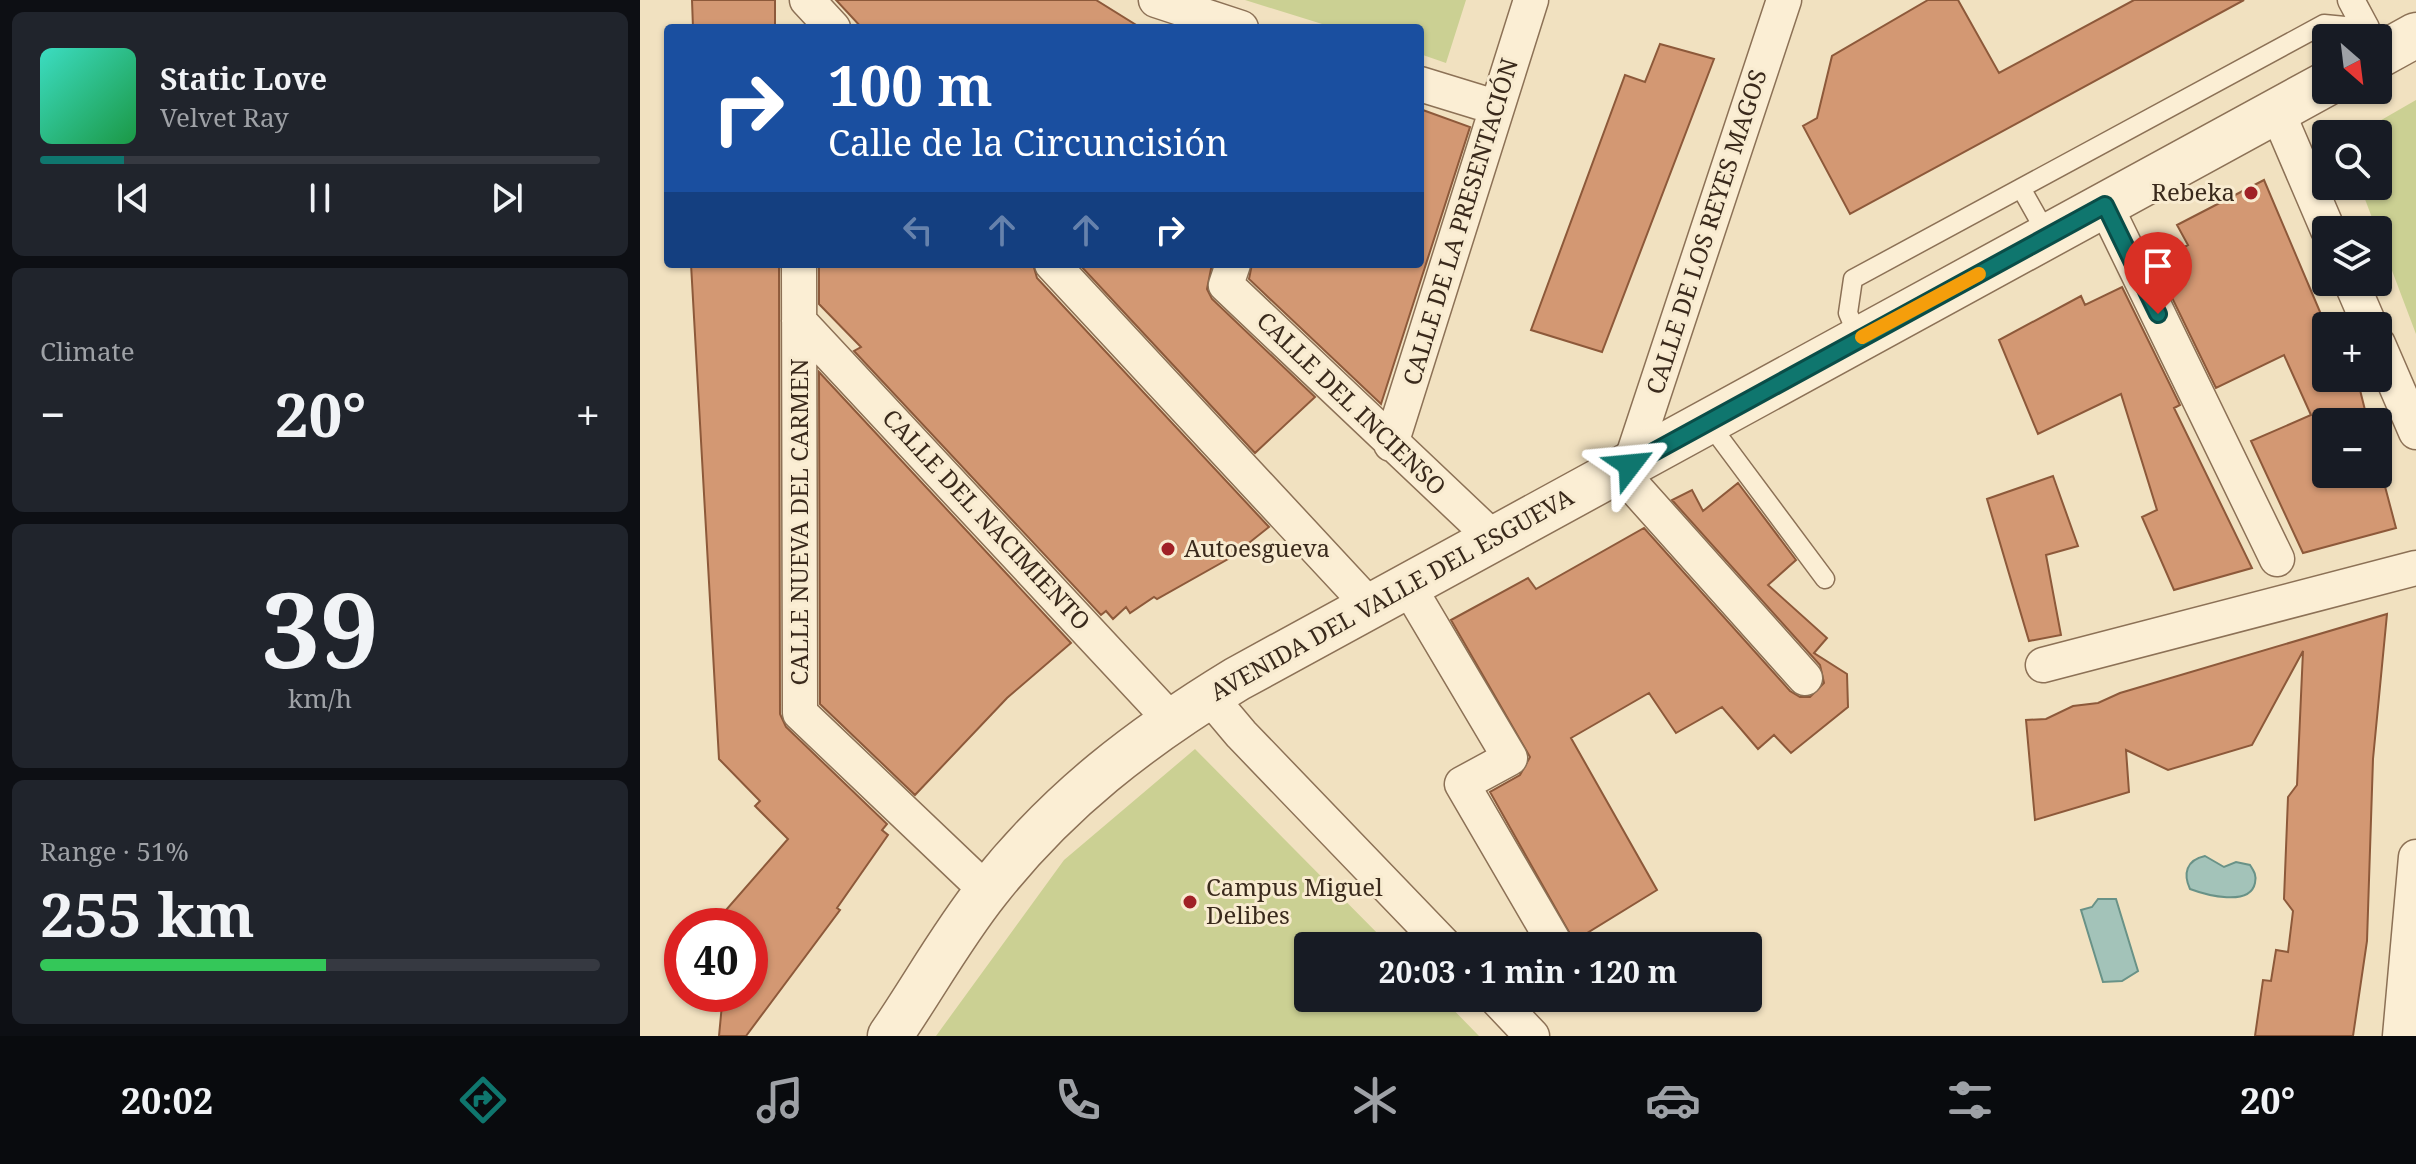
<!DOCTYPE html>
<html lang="en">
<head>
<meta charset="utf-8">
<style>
  :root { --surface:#171b24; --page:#20242c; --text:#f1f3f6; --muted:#9ea1a6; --line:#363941; --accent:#0f766e }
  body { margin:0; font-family:"Noto Serif",serif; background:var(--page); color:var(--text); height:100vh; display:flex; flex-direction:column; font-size:30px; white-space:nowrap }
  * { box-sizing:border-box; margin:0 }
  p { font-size:26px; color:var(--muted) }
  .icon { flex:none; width:44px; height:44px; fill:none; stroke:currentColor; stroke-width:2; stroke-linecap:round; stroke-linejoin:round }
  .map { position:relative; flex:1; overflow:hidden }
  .sheet { display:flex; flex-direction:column; gap:12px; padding:12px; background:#0d0f14; width:640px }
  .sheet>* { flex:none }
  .guide { position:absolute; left:24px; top:24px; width:760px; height:244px; border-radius:8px; box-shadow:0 2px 6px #0004; background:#1a4fa0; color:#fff; overflow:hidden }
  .needle { width:52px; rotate:152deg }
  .fabs { position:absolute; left:1672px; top:24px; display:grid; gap:16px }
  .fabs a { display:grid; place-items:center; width:80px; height:80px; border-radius:8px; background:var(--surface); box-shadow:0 2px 6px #0004; font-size:40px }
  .speed { position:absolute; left:24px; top:908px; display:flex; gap:16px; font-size:40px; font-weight:700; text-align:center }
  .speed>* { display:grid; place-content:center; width:104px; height:104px; border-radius:50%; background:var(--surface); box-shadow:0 2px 6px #0004; line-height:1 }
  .speed .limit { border:12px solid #d22; background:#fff; color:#111 }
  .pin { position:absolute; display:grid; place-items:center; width:68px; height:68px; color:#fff; margin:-82px -34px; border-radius:50% 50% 50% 0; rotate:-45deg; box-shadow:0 0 8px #0007 }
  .pin .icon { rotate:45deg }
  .me { position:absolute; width:88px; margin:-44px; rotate:61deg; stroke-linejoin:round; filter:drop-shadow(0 0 6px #0008) }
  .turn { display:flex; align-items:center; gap:28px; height:168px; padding:0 32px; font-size:36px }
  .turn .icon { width:104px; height:104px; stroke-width:2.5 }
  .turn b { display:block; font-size:56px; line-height:68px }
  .lanes { display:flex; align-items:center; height:76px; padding:0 32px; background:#0003; justify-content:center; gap:40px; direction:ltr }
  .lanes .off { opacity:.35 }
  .big { font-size:60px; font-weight:700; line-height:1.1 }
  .sheet .widget { flex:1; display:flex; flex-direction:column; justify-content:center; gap:12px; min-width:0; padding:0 28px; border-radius:12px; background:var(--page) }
  .sheet .dial { align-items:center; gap:0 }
  .dial b { font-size:104px; line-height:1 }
  .song { display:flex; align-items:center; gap:24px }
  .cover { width:96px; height:96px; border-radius:12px; background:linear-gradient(135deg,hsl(170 70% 55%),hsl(140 70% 35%)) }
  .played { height:8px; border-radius:4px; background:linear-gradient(90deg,var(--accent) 15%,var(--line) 15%) }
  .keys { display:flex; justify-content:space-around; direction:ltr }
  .heat { display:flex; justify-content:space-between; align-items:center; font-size:44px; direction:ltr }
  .charge { height:12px; border-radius:6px; background:linear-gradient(90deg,#34c759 51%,var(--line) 0) }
  .trip { position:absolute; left:654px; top:932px; width:468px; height:80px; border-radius:8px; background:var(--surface); box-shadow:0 2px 6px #0004; font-weight:700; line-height:80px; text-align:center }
  .tab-bar { display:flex; height:128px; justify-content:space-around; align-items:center; background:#090b0e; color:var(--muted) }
  .tab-bar .icon { width:56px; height:56px }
  .tab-bar .on { color:var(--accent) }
  .tab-bar b { font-size:36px; color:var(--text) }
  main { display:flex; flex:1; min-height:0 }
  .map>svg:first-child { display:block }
  .green { fill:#cbd093 }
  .water { fill:#a3c3b9; stroke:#699287; stroke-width:2 }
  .building { fill:#d39873; stroke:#8d593a; stroke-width:2 }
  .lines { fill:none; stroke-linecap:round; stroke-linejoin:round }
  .service-casing { stroke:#8c7156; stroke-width:21 }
  .pedestrian-casing { stroke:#8c7156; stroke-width:29 }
  .minor-casing { stroke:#8c7156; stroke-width:37 }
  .tertiary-casing { stroke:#8c7156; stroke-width:47 }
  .service { stroke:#fbeed4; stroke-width:18 }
  .pedestrian { stroke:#fbeed4; stroke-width:26 }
  .minor { stroke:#fbeed4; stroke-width:34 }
  .tertiary { stroke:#fbeed4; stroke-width:44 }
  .route-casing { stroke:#0a4d48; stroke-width:20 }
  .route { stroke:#0f766e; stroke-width:14 }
  .slow { stroke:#f59e0b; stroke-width:14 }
  .poi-dot { fill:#a02126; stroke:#f8ebd0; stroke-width:3 }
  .labels { text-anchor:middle; stroke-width:6; stroke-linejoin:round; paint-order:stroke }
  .poi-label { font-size:24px; fill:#3a2a1c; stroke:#f8ebd0; text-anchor:start }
  .street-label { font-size:24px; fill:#3a2a1c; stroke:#f8ebd0 }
</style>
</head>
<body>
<main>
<section class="sheet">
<div class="widget">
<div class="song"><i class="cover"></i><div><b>Static Love</b><p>Velvet Ray</p></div></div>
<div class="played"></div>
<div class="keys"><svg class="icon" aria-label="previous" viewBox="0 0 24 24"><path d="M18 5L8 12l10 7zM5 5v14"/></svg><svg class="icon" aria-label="pause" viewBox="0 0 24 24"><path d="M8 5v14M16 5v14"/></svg><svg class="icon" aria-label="next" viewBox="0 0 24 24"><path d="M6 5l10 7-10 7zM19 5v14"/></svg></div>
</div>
<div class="widget"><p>Climate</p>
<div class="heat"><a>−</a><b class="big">20°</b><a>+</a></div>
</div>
<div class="widget dial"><b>39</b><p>km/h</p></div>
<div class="widget"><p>Range · 51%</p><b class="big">255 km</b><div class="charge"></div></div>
</section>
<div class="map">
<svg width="1776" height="1036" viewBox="0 0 1776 1036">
  <rect width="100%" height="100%" fill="#f1e1c0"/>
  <!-- green -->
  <path class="green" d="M 605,0 L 826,0 L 806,63 L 780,54 L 780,28 L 695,28 Z
    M 1776,100 L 1776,334 L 1720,186 L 1738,186 L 1738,134 L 1717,134 Z
    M 555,749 L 750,946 L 668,946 L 668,998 L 802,998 L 839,1036 L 296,1036 L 424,860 Z"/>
  <!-- water -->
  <path class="water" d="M 1565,856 L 1584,867 L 1596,862 L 1610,865 C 1614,871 1617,876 1615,883 C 1610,907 1566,895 1550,889 C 1543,874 1546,860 1565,856 Z
    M 1458,899 L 1476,899 L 1498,971 L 1482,981 L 1463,982 L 1441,910 L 1452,907 Z"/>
  <!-- building -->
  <path class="building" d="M 52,0 L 135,0 L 135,28 L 53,28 Z
    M 196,0 L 456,0 L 501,28 L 222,28 Z
    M 1288,0 L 1318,0 L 1359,73 L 1494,0 L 1604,0 L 1210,214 L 1163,126 L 1177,118 L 1192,56 Z
    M 1020,44 L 1074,59 L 962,352 L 891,330 L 985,75 L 1005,82 Z
    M 780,109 L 830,127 L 741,404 L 609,279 L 612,264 L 780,264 Z
    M 1624,180 L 1686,326 L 1686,378 L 1717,378 L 1728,422 L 1686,422 L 1686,474 L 1738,474 L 1738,460 L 1756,528 L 1663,553 L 1611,441 L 1671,415 L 1644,355 L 1576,388 L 1518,269 L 1523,266 L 1520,260 L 1548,245 L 1537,225 Z
    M 51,264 L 139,264 L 140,714 L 146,727 L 247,824 L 242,830 L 248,835 L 197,908 L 200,910 L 106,1036 L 79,1036 L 83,994 L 110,994 L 110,926 L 72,926 L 148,839 L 115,806 L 120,801 L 79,759 Z
    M 179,264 L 393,264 L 397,278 L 629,527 L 590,558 L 517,599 L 514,597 L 490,613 L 486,607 L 473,619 L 466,611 L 461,615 L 214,351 L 221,347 L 179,304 Z
    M 439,264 L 572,264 L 567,289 L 572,299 L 675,397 L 615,453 Z
    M 1482,287 L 1540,405 L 1534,408 L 1612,568 L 1534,590 L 1502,517 L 1517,510 L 1481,394 L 1398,434 L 1359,340 L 1441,296 L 1445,305 Z
    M 179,372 L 431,643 L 367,698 L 275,795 L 180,704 Z
    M 1413,476 L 1438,546 L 1406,555 L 1421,635 L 1389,641 L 1347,499 Z
    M 1098,483 L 1156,560 L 1128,585 L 1187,638 L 1174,653 L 1207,674 L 1208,707 L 1151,753 L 1134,735 L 1118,749 L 1082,707 L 1036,733 L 1009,693 L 931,738 L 1017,890 L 934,941 L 850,792 L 880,775 L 890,757 L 811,620 L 888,578 L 896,589 L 1004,528 L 1150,691 L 1160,697 L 1170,697 L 1184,683 L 1180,665 L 1032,500 L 1052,490 L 1063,511 Z
    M 1747,614 L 1733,759 L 1727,941 L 1713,1036 L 1615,1036 L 1623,980 L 1631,981 L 1636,950 L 1648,952 L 1653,911 L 1644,899 L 1648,797 L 1657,785 L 1663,651 L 1612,745 L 1528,770 L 1486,750 L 1489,792 L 1395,820 L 1386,720 L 1406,719 L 1433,706 L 1458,703 L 1480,693 Z"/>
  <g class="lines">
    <defs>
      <path id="service" d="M 1381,188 L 1408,236
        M 1219,339 L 1208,313 L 1213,279 L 1684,24 L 1726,28 L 1731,32
        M 1068,422 L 1185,579"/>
      <path id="pedestrian" d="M 1711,0 L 1726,28"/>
      <path id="minor" d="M 167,0 L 193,28
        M 516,0 L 601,28
        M 780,84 L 855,107
        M 1637,111 L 1688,230
        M 1465,205 L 1637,559
        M 159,264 L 160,713 L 347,891
        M 412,264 L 730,606
        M 593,264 L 586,285 L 853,538
        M 1711,282 L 1730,326
        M 159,321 L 531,720
        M 1738,344 L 1776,432
        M 751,444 L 891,0
        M 990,465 L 1144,0
        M 979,470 L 1165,678
        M 768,586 L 870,758 L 822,784 L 914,942
        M 1403,665 L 1776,568
        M 569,696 L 601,734 L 805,946
        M 856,998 L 892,1036
        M 1760,1036 L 1776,857"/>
      <path id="tertiary" d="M 1738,56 L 1776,35
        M 250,1036 C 283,988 312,935 348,890 C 419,800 500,738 597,679 L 1686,84"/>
    </defs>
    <!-- service casing -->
    <use href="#service" class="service-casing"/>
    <!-- pedestrian casing -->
    <use href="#pedestrian" class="pedestrian-casing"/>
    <!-- minor casing -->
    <use href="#minor" class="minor-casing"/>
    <!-- tertiary casing -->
    <use href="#tertiary" class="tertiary-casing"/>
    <!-- service -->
    <use href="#service" class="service"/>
    <!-- pedestrian -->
    <use href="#pedestrian" class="pedestrian"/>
    <!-- minor -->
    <use href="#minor" class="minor"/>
    <!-- tertiary -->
    <use href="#tertiary" class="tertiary"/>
  </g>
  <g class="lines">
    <defs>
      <path id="route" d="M 990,465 L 1465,205 L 1518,314"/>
    </defs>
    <!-- route casing -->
    <use href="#route" class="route-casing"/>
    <!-- route -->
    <use href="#route" class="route"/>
    <!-- slow -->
    <path class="slow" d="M 1222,337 L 1339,274"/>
  </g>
  <!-- markers -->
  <g class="poi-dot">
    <circle cx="1611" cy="193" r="8"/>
    <circle cx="528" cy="549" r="8"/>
    <circle cx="550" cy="902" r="8"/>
  </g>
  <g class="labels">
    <!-- poi labels -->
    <g class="poi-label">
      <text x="1595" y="201" text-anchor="end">Rebeka</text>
      <text x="544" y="557">Autoesgueva</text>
      <text x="566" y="896">Campus Miguel<tspan x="566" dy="28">Delibes</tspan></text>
    </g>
    <!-- street labels -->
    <g class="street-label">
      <text transform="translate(821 222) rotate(-73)" y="8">CALLE DE LA PRESENTACIÓN</text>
      <text transform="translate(1067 232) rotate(-72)" y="8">CALLE DE LOS REYES MAGOS</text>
      <text transform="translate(711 404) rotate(44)" y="8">CALLE DEL INCIENSO</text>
      <text transform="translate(346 520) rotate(47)" y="8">CALLE DEL NACIMIENTO</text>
      <text transform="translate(160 522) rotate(-90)" y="8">CALLE NUEVA DEL CARMEN</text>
      <text transform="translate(752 595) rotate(-29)" y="8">AVENIDA DEL VALLE DEL ESGUEVA</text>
    </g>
  </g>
</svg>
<div class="fabs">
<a><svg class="needle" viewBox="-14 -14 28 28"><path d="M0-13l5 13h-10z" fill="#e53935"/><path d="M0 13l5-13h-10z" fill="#9ea1a6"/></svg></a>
<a><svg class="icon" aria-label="search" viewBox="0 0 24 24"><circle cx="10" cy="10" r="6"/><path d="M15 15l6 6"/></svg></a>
<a><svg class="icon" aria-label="layers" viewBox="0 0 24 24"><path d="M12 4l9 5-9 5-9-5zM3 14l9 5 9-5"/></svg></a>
<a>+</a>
<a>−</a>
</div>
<div class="speed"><div class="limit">40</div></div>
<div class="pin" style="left:1518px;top:314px;background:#d93025"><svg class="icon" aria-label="arrive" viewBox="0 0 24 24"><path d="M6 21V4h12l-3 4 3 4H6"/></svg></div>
<svg class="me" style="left:990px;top:465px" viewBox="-20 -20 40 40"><path d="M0-17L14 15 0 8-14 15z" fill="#0f766e" stroke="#fff" stroke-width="4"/></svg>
<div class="trip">20:03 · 1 min · 120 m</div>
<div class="guide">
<div class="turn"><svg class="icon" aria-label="right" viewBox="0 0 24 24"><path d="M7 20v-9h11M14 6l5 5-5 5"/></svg><div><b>100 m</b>Calle de la Circuncisión</div></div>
<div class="lanes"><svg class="icon off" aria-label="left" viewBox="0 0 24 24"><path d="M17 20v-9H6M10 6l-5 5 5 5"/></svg><svg class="icon off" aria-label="ahead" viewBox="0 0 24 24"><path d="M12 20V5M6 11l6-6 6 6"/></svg><svg class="icon off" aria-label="ahead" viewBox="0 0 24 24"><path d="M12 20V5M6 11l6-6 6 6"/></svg><svg class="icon" aria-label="right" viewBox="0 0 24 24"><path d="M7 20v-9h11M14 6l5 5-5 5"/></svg></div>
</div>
</div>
</main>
<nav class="tab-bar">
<b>20:02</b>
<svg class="icon on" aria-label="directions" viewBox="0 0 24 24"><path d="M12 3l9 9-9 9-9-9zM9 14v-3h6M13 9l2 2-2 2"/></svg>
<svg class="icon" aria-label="music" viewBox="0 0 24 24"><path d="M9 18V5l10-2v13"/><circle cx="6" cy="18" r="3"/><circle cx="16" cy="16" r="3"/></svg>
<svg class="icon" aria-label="phone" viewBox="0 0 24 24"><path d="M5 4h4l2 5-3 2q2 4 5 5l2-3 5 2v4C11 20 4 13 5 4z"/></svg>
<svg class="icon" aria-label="climate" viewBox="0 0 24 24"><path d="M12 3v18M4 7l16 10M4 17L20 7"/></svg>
<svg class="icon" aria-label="car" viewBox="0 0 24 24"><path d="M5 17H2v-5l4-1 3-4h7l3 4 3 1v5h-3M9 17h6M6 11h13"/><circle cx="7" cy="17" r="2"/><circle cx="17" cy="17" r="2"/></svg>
<svg class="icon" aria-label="filters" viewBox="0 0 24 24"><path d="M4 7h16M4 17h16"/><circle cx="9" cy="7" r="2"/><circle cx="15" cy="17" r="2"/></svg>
<b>20°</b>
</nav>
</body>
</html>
